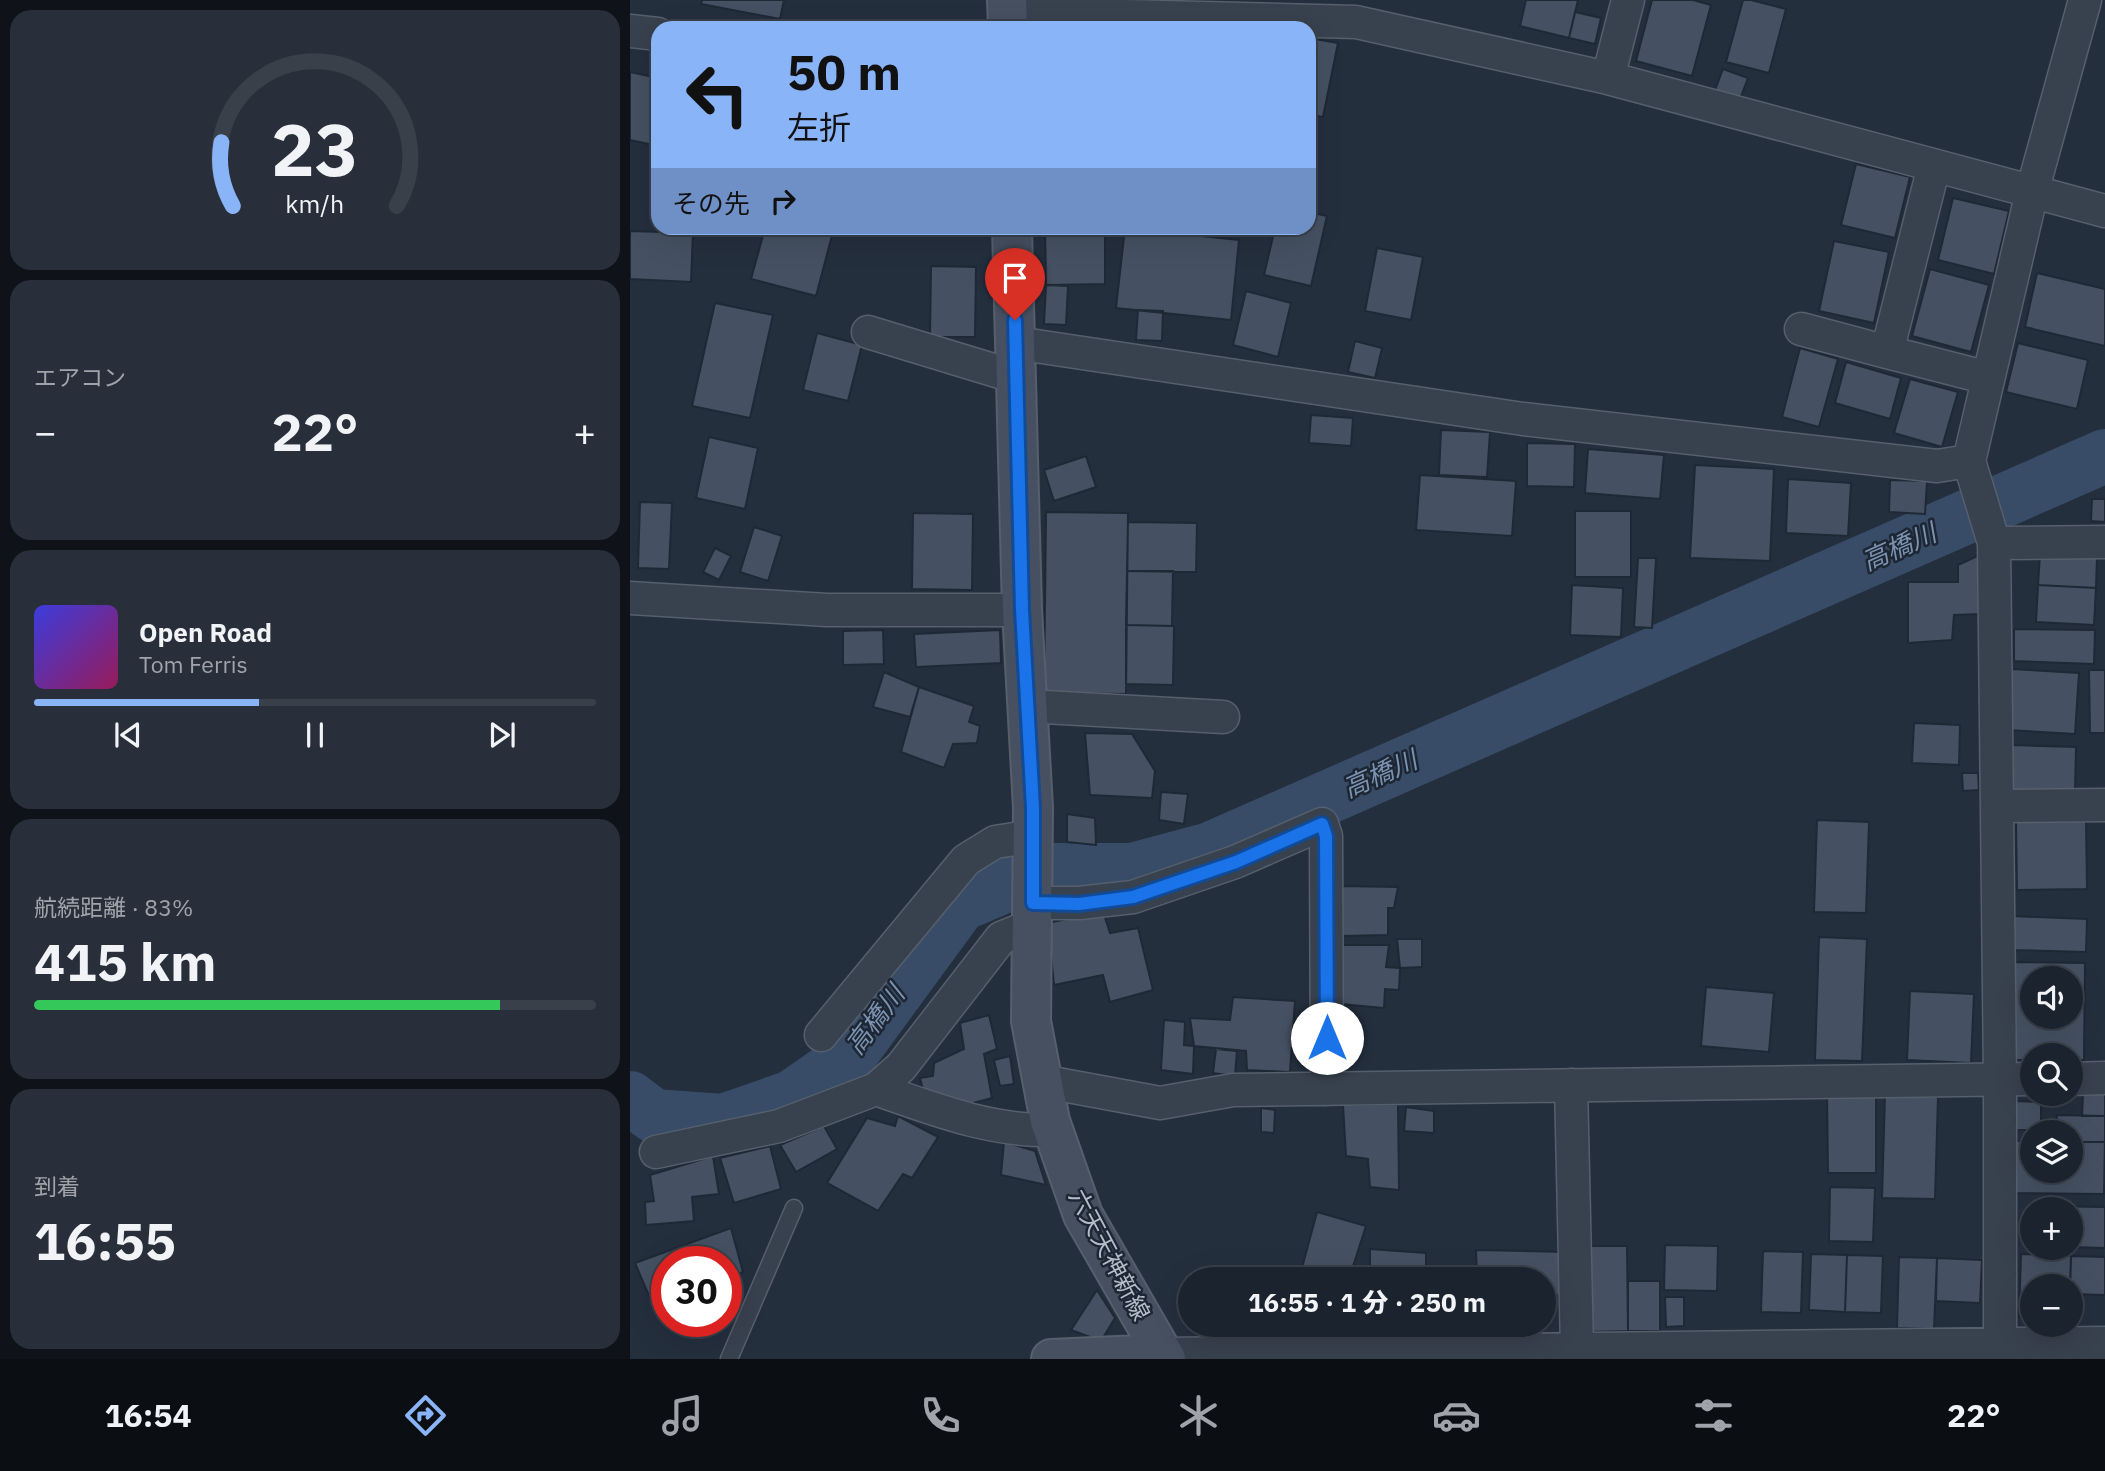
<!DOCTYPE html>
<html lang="ja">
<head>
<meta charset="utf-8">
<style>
  :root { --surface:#1b232e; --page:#282f3a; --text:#f1f3f6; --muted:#a0a4aa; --line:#39404a; --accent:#8ab4f8 }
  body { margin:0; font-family:"IBM Plex Sans","Noto Sans JP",sans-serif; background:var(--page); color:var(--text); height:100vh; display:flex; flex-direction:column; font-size:26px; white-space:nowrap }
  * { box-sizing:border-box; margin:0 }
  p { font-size:23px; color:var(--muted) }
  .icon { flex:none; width:38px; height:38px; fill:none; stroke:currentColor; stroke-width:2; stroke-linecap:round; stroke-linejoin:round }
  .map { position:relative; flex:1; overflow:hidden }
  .panel { display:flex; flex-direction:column; gap:10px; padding:10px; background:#0f1319; width:630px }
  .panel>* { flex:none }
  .top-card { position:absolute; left:21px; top:21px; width:665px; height:214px; border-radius:21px; box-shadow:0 7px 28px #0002,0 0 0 2px var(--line); background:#8ab4f8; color:#111; overflow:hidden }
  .buttons { position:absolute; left:1390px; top:966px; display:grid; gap:14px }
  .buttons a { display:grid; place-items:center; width:63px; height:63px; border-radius:50%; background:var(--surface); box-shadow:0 7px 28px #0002,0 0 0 2px var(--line); font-size:35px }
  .speed { position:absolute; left:21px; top:1246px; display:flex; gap:14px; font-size:35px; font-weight:700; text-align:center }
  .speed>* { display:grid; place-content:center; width:91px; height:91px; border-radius:50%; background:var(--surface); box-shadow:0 7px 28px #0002,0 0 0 2px var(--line); line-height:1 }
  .speed .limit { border:10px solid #d22; background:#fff; color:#111 }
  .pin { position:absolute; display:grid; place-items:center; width:60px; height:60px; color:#fff; margin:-72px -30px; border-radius:50% 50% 50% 0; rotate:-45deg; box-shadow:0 0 7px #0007 }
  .pin .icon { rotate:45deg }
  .me { position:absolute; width:77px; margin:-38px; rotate:0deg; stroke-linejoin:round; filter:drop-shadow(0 0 5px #0008) }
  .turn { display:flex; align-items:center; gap:24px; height:147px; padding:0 21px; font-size:32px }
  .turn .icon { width:91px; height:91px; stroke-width:2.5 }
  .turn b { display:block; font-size:49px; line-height:60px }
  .then { display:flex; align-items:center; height:66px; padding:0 21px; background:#0003; gap:14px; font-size:26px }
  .big { font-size:52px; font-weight:800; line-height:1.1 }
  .panel .card { flex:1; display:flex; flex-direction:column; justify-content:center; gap:10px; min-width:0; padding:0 24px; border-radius:21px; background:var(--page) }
  .panel .dial { align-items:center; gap:0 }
  .dial svg { height:182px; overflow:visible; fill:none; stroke:var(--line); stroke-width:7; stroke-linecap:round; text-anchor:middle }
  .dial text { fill:var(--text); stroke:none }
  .song { display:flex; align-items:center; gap:21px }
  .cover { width:84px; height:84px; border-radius:10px; background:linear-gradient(135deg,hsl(240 70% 55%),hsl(330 70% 35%)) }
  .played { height:7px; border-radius:4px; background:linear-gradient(90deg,var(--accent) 40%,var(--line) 40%) }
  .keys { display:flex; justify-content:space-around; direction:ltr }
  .heat { display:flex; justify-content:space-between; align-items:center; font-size:38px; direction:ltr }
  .charge { height:10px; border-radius:5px; background:linear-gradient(90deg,#34c759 83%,var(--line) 0) }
  .trip { position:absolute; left:548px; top:1267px; width:378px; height:70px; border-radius:35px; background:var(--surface); box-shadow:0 7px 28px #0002,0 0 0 2px var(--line); font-weight:800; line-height:70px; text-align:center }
  .menu { display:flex; height:112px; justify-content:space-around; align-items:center; background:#0b0e12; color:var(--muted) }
  .menu .icon { width:49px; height:49px }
  .menu .current { color:var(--accent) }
  .menu b { font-size:32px; color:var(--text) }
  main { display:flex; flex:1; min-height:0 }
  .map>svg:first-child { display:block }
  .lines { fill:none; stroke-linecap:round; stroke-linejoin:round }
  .river { stroke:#394c67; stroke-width:54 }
  .building { fill:#455162; stroke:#1f2835; stroke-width:2; fill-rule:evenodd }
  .lane-casing { stroke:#565f6c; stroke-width:19 }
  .street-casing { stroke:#565f6c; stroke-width:35 }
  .secondary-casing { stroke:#565f6c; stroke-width:42 }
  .lane { stroke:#38414e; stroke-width:16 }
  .street { stroke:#38414e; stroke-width:32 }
  .secondary { stroke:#465061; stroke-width:38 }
  .route-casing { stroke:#114b97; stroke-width:18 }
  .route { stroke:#1a73e8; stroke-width:12 }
  .labels { text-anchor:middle; stroke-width:5; stroke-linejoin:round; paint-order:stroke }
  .street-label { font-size:24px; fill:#b4bcc9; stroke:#1d2633 }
  .water-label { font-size:26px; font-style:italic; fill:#7c92b1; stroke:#1d2633 }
</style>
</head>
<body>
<main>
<section class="panel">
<div class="card dial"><svg viewBox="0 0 100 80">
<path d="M14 69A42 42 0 1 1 86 69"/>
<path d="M14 69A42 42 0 0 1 9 41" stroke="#8ab4f8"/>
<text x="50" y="56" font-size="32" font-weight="700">23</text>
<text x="50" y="72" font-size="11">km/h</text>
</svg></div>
<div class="card"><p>エアコン</p>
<div class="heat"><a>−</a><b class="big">22°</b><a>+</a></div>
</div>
<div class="card">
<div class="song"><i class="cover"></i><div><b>Open Road</b><p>Tom Ferris</p></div></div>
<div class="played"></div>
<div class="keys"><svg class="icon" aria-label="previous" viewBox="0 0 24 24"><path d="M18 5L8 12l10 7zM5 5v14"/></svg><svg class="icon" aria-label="pause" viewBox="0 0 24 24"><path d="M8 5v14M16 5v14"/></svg><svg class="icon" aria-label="next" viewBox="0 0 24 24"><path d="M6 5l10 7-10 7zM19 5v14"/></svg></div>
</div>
<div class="card"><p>航続距離 · 83%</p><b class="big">415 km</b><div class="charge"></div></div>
<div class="card"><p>到着</p><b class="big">16:55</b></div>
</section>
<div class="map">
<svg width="1475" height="1359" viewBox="0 0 1475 1359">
  <rect width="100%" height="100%" fill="#242f3e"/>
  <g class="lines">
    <!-- river -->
    <path class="river" d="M 0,1098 L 24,1116 L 93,1121 L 162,1097 L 218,1058 L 330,905 L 412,870 L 502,870 L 580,849 L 1475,456"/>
  </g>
  <!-- building -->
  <path class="building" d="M 72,0 L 154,0 L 150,19 L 71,4 Z
    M 896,0 L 948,0 L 939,38 L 890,26 Z
    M 1022,0 L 1063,0 L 1081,5 L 1062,76 L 1006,61 Z
    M 1113,0 L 1121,0 L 1156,9 L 1139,73 L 1096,62 Z
    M 945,12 L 971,18 L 965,44 L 939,38 Z
    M 679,38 L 708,43 L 693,117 L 679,115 Z
    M 1093,69 L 1118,78 L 1110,99 L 1085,90 Z
    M 0,72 L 28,78 L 28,146 L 0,140 Z
    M 1226,164 L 1280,177 L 1265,238 L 1211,225 Z
    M 1323,198 L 1379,211 L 1364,274 L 1308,260 Z
    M 679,212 L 697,216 L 681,286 L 634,275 L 645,228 L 679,228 Z
    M 135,228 L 204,228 L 186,296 L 121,279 Z
    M 495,228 L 609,240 L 601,320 L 486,308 Z
    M 415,229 L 475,229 L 475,284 L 416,285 Z
    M 0,231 L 63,233 L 61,282 L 0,279 Z
    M 1204,241 L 1259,252 L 1244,323 L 1189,311 Z
    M 747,248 L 793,257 L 781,320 L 735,311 Z
    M 301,266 L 346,267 L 345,337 L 300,337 Z
    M 1300,269 L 1359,285 L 1341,352 L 1282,336 Z
    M 1407,273 L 1475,289 L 1475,346 L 1395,327 Z
    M 416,285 L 438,286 L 436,325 L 414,324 Z
    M 616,291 L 661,303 L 648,357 L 603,345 Z
    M 85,303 L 143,315 L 120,418 L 62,406 Z
    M 508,310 L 533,311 L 532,341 L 506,340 Z
    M 187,333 L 232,345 L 218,401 L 173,390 Z
    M 725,341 L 752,348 L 745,378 L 718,372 Z
    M 1388,343 L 1458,360 L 1447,409 L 1376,392 Z
    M 1170,348 L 1208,359 L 1189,427 L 1152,417 Z
    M 1216,362 L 1271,378 L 1260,419 L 1205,403 Z
    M 1280,379 L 1328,392 L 1312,447 L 1264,433 Z
    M 681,415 L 723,418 L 721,446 L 679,443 Z
    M 811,430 L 860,432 L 857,477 L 809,475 Z
    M 79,437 L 128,448 L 115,509 L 66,498 Z
    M 897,443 L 945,444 L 944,487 L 897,486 Z
    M 958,449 L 1034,455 L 1030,499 L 955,493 Z
    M 456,456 L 466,487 L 424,501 L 414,470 Z
    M 1065,465 L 1144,469 L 1140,561 L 1060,558 Z
    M 790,475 L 886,481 L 882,536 L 786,530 Z
    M 1158,479 L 1221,483 L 1218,536 L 1156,533 Z
    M 1260,480 L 1297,481 L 1295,514 L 1259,512 Z
    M 1462,499 L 1475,499 L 1475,522 L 1461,521 Z
    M 10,502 L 42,503 L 39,569 L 8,568 Z
    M 945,511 L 1001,511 L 1001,577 L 945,577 Z
    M 416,512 L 498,513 L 496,694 L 414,693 Z
    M 283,513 L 343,514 L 342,590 L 282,589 Z
    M 498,522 L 567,523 L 566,572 L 497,571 Z
    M 124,527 L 152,536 L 138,581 L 110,572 Z
    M 85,548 L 101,556 L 89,580 L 73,572 Z
    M 1356,552 L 1351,614 L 1324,615 L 1322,640 L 1278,643 L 1278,582 L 1328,582 L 1328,565 Z
    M 1410,554 L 1467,557 L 1466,588 L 1408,585 Z
    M 1008,558 L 1026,558 L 1022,628 L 1004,627 Z
    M 497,571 L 543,571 L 542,626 L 496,625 Z
    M 942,585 L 993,588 L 991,637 L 940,635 Z
    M 1408,585 L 1466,588 L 1464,625 L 1406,622 Z
    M 496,625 L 544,626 L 543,685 L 496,684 Z
    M 1384,629 L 1465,630 L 1464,664 L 1384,661 Z
    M 253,630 L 254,664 L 213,665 L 213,631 Z
    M 370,630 L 371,663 L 286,667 L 284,634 Z
    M 1382,669 L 1449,673 L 1445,734 L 1378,730 Z
    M 1459,670 L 1475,670 L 1475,733 L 1460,733 Z
    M 254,672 L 289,687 L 280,717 L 243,707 Z
    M 289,687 L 344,706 L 339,722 L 350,726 L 347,743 L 323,744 L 314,768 L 271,752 Z
    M 1284,723 L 1330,725 L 1329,765 L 1282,763 Z
    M 455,733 L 502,734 L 525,771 L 522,798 L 460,795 Z
    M 1382,745 L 1446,747 L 1445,793 L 1382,793 Z
    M 1332,773 L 1348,773 L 1349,790 L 1333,791 Z
    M 531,792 L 558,794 L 554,824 L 529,820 Z
    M 437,814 L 465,818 L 466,845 L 437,842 Z
    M 1187,820 L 1239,822 L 1236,913 L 1184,912 Z
    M 1456,821 L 1457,889 L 1387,890 L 1386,822 Z
    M 709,886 L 768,887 L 764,908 L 758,908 L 758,935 L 710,936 Z
    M 473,911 L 480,933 L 508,928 L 523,990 L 480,1002 L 473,975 L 424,985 L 418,923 Z
    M 1382,916 L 1457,919 L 1456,952 L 1381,950 Z
    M 1189,937 L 1237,939 L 1232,1061 L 1185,1060 Z
    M 767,939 L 792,939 L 792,967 L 770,968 Z
    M 709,945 L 759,945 L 756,967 L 770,968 L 769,990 L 755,989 L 754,1008 L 710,1004 Z
    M 1385,962 L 1455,963 L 1454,1060 L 1440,1060 L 1440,1055 L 1402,1055 L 1402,1060 L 1384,1060 ZM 1402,978 L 1440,978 L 1440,1017 L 1402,1017 Z
    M 1076,987 L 1144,993 L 1139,1052 L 1071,1046 Z
    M 1280,991 L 1344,994 L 1341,1063 L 1277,1060 Z
    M 603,997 L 665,1001 L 660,1072 L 617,1070 L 616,1051 L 564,1046 L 560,1018 L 600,1020 Z
    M 359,1015 L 367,1049 L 354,1054 L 362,1098 L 336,1105 L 294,1094 L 290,1078 L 303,1076 L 304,1063 L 334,1049 L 330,1023 Z
    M 534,1020 L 555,1022 L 554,1045 L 564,1046 L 563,1074 L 531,1070 Z
    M 586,1049 L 607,1051 L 605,1076 L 583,1073 Z
    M 380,1056 L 384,1084 L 370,1086 L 364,1060 Z
    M 1197,1092 L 1246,1092 L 1246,1173 L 1198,1173 Z
    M 1453,1093 L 1475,1093 L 1475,1116 L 1452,1116 Z
    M 1255,1095 L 1308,1097 L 1305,1199 L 1252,1198 Z
    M 1385,1101 L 1411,1102 L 1411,1130 L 1385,1130 Z
    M 768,1104 L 769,1190 L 740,1187 L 738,1159 L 716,1156 L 713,1105 Z
    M 776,1107 L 804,1111 L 804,1133 L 774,1131 Z
    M 631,1108 L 645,1110 L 644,1133 L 631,1132 Z
    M 1427,1115 L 1475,1116 L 1475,1142 L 1440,1142 L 1440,1132 L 1426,1132 Z
    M 268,1116 L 308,1137 L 282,1178 L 273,1174 L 248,1211 L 197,1183 L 237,1118 L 265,1126 Z
    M 194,1126 L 207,1149 L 166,1172 L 150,1145 Z
    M 1382,1141 L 1402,1141 L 1402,1171 L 1440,1171 L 1440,1142 L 1475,1142 L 1474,1194 L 1382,1193 Z
    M 374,1142 L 405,1151 L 416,1185 L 371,1175 Z
    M 140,1146 L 151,1189 L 104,1203 L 90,1158 Z
    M 83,1156 L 89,1194 L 62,1197 L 64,1221 L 16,1225 L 15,1202 L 24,1201 L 20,1175 Z
    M 1200,1187 L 1245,1188 L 1243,1242 L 1199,1241 Z
    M 1408,1206 L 1475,1207 L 1475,1248 L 1440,1247 L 1440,1209 L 1408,1209 Z
    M 687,1212 L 736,1226 L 719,1279 L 669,1279 Z
    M 101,1228 L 113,1272 L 96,1278 L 96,1262 L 37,1262 L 37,1300 L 23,1305 L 5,1263 Z
    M 1035,1245 L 1088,1246 L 1087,1291 L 1034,1290 Z
    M 958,1246 L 997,1246 L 998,1331 L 959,1332 Z
    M 740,1249 L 796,1253 L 796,1279 L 740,1279 Z
    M 846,1250 L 935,1252 L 934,1296 L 914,1295 L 914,1279 L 847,1279 Z
    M 1133,1251 L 1173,1252 L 1171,1313 L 1131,1312 Z
    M 1181,1254 L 1217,1255 L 1215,1312 L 1179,1310 Z
    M 1391,1254 L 1441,1256 L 1440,1286 L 1402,1286 L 1402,1318 L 1389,1318 Z
    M 1217,1255 L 1253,1256 L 1251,1313 L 1215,1312 Z
    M 1441,1256 L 1475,1257 L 1475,1295 L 1440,1294 Z
    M 1269,1257 L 1307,1258 L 1304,1329 L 1267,1328 Z
    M 1307,1258 L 1352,1260 L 1350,1303 L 1306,1301 Z
    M 998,1281 L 1030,1281 L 1030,1331 L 998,1331 Z
    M 467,1290 L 485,1318 L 471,1341 L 441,1330 Z
    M 1035,1297 L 1054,1297 L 1054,1326 L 1036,1327 Z"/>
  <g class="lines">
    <defs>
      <path id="lane" d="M 99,1359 L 164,1208"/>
      <path id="street" d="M 378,13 L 726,22 L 978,78 L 1475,211
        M 0,31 L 28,34
        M 978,78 L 998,0
        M 1171,329 L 1257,352 L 1304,166
        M 238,332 L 386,377
        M 386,343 L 893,419 L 1307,466 L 1339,461
        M 1257,352 L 1358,378
        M 1364,543 L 1475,542
        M 0,598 L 197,610 L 392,610
        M 397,706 L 593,717
        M 1368,806 L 1475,805
        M 403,903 L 449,903 L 503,897 L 605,862 L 692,824 L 696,836 L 697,1089
        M 403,925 L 371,938 L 271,1067 L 246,1089 C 303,1109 362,1132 423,1130
        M 191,1035 L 336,860 L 365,842 L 404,836
        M 1440,1079 L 1475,1078
        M 411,1081 L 530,1103 L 603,1090 L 1402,1079
        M 941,1085 L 947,1349
        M 26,1152 L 149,1126 L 246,1089
        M 532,1354 L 1475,1343
        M 1370,1359 L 1370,1079 L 1364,543 L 1339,461 L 1402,192 L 1455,0"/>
      <path id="secondary" d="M 377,0 L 378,28
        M 382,228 L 392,610 L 403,808 L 401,1021 L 420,1121 L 453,1215 L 536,1359
        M 421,1359 L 532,1354"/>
    </defs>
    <!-- lane casing -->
    <use href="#lane" class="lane-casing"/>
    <!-- street casing -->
    <use href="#street" class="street-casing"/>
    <!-- secondary casing -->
    <use href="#secondary" class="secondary-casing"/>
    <!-- lane -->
    <use href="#lane" class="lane"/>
    <!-- street -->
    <use href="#street" class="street"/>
    <!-- secondary -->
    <use href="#secondary" class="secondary"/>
  </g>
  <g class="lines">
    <defs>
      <path id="route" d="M 385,320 L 392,610 L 403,808 L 403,903 L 449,904 L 503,897 L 606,862 L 692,824 L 696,836 L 697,1038"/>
    </defs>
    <!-- route casing -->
    <use href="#route" class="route-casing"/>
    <!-- route -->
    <use href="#route" class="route"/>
  </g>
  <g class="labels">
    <!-- street labels -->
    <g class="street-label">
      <text transform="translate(479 1255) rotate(62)" y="8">六天天神新線</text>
    </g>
    <!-- water labels -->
    <g class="water-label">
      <text transform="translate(1269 547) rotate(-24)" y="9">高橋川</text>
      <text transform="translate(750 774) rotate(-24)" y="9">高橋川</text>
      <text transform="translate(245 1020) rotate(-53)" y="9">高橋川</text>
    </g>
  </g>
</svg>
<div class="buttons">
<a><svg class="icon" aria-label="sound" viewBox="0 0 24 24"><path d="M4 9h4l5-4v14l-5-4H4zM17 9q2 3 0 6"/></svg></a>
<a><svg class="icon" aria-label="search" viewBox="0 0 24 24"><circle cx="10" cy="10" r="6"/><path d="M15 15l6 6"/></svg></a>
<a><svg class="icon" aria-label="layers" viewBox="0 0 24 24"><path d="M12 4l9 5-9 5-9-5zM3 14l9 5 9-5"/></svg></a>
<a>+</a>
<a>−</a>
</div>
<div class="speed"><div class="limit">30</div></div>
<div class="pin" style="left:385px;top:320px;background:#d93025"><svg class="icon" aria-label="arrive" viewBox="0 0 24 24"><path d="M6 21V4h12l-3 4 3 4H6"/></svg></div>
<svg class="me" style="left:697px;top:1038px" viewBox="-20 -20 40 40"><circle r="19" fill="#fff"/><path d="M0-13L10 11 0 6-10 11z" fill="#1a73e8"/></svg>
<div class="trip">16:55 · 1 分 · 250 m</div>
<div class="top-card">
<div class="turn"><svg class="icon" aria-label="left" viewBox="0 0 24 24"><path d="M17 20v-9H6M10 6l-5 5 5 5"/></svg><div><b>50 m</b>左折</div></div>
<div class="then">その先<svg class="icon" aria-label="right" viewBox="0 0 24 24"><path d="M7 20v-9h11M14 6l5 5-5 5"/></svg></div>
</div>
</div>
</main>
<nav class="menu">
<b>16:54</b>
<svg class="icon current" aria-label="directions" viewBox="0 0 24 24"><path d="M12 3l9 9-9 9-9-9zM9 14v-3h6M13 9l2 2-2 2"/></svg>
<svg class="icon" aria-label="music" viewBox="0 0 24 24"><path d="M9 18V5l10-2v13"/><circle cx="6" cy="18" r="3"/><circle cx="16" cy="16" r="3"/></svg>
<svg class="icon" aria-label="phone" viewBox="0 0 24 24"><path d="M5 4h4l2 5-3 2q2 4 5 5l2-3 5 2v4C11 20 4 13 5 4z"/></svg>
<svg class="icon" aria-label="climate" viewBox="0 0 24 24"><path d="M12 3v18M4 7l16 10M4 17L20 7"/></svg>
<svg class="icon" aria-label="car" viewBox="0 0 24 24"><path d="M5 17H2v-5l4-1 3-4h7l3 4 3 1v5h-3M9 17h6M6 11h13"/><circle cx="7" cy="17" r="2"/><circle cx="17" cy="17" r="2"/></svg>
<svg class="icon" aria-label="filters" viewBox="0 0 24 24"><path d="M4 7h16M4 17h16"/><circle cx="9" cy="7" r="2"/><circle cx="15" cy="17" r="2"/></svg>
<b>22°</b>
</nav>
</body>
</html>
